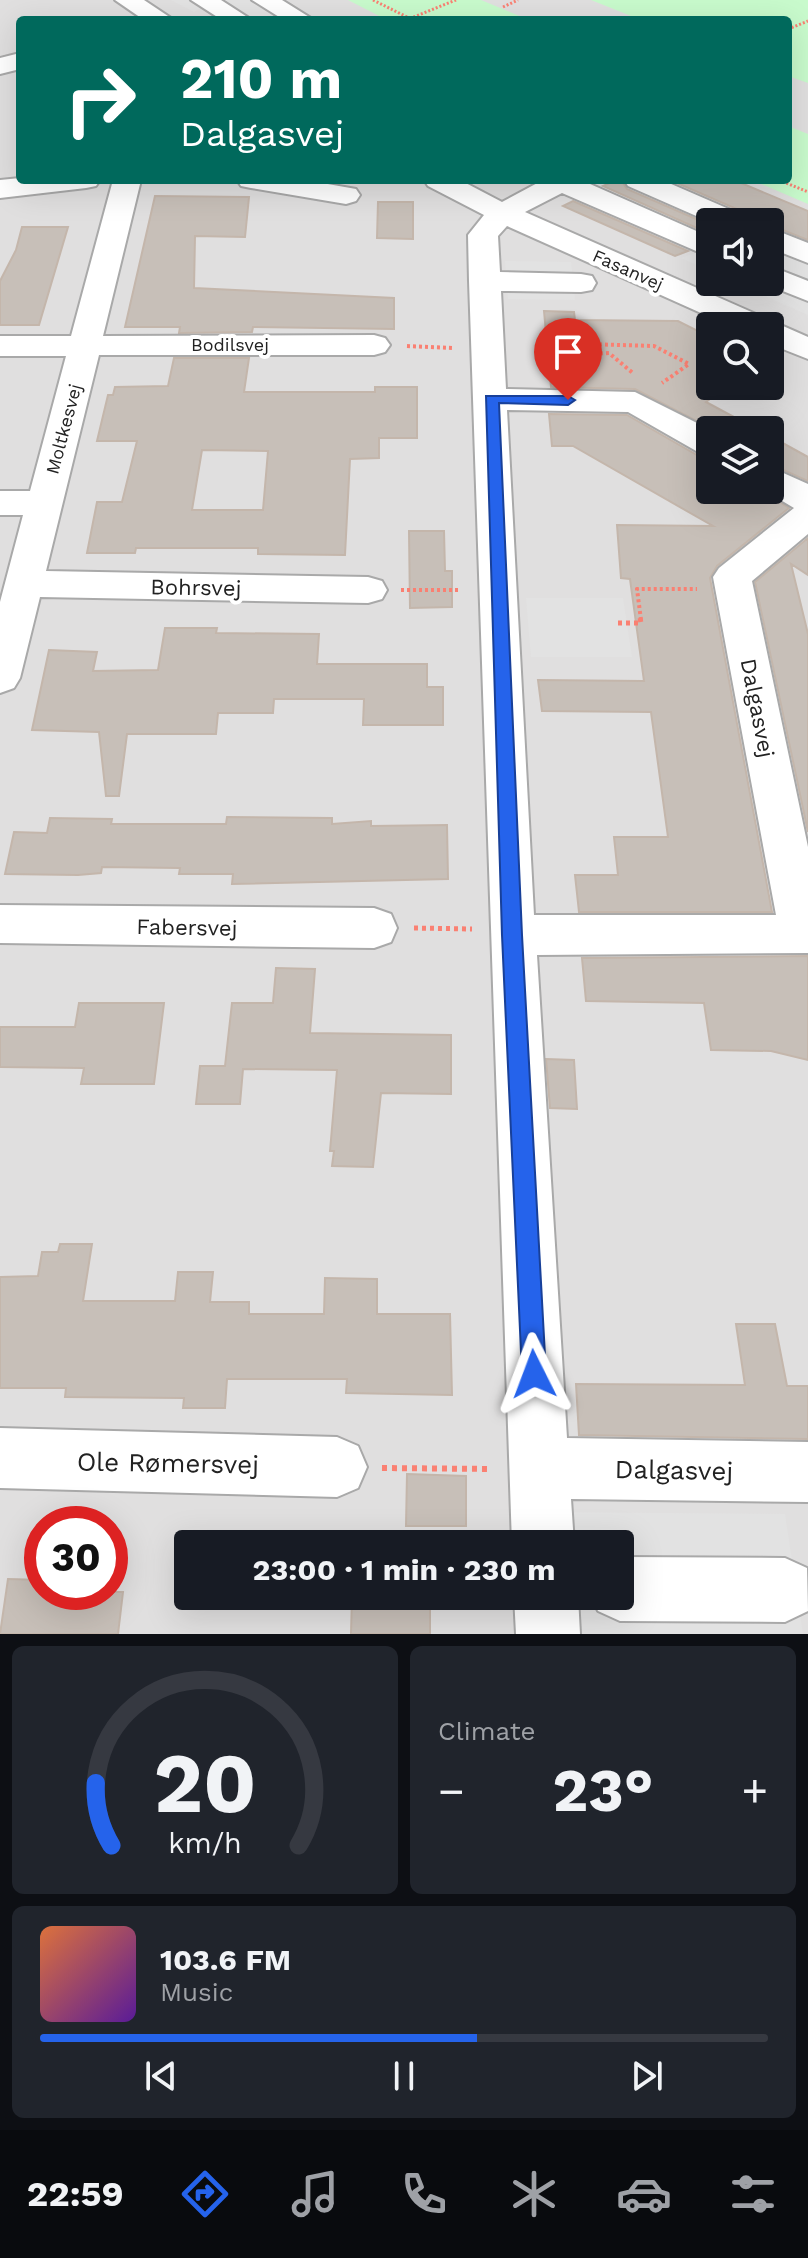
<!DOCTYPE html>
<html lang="en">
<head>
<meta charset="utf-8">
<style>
  :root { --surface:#171b24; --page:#20242c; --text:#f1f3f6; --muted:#9ea1a6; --line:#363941; --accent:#2563eb }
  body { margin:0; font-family:"Work Sans",sans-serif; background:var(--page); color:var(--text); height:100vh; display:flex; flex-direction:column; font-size:30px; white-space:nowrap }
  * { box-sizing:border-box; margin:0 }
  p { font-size:26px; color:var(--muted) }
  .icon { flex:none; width:44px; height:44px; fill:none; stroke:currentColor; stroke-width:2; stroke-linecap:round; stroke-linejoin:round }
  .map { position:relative; height:1634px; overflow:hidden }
  .side { display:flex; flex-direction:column; gap:12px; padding:12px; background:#0d0f14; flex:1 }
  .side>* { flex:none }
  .top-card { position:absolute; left:16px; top:16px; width:776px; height:168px; border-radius:8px; box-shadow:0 8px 32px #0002; background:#00695c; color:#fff; overflow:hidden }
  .tools { position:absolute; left:696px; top:208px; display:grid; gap:16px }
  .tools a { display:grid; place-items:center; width:88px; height:88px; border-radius:8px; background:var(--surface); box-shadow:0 8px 32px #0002; font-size:40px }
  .speed { position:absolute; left:24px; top:1506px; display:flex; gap:16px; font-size:40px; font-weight:700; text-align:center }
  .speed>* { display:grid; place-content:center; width:104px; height:104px; border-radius:50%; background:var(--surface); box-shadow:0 8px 32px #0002; line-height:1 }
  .speed .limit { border:12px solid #d22; background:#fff; color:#111 }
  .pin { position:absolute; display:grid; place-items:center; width:68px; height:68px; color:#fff; margin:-82px -34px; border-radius:50% 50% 50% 0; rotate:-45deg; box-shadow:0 0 8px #0007 }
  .pin .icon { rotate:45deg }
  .me { position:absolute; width:88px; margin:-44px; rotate:357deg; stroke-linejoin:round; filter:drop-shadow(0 0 6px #0008) }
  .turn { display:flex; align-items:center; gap:28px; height:168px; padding:0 32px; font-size:36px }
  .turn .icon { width:104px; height:104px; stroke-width:2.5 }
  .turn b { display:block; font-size:56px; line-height:68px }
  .big { font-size:60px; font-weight:700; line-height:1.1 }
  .side .card { flex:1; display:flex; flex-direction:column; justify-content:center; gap:12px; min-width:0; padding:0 28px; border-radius:12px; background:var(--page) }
  .side .dial { align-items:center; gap:0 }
  .dial svg { height:208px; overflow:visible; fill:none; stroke:var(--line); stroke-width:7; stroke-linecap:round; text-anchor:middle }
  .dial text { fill:var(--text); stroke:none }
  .song { display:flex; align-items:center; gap:24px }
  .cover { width:96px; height:96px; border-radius:12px; background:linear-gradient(135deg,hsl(20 70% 55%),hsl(270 70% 35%)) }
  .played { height:8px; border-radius:4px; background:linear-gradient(90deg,var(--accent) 60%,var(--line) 60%) }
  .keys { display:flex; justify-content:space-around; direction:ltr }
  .heat { display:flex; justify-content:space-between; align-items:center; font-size:44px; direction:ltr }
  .side .tiles { flex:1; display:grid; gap:12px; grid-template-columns:1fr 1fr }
  .card:last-child { grid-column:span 2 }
  .trip { position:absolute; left:174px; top:1530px; width:460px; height:80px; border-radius:8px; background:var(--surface); box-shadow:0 8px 32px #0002; font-weight:700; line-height:80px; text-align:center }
  .tabs { display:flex; height:128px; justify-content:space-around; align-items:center; background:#090b0e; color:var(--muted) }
  .tabs .icon { width:56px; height:56px }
  .tabs .on { color:var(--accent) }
  .tabs b { font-size:36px; color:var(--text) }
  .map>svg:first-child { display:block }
  .residential { fill:#e0dfdf; fill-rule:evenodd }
  .park { fill:#c8facc }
  .parking { fill:#e2e2e2 }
  .building { fill:#c7bfb8; stroke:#c4b6ab; stroke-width:2; fill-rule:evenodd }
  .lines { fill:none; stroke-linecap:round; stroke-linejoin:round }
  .minor-casing { stroke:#a9a9a9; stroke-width:4 }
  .path-far3 { stroke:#fa8072; stroke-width:3; stroke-dasharray:2 2; stroke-linecap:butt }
  .path-far2 { stroke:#fa8072; stroke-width:4; stroke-dasharray:3 3; stroke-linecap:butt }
  .path-far1 { stroke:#fa8072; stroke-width:5; stroke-dasharray:4 4; stroke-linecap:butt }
  .path { stroke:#fa8072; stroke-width:6; stroke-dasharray:5 5; stroke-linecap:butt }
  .minor { fill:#fff; fill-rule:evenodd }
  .route { fill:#2563eb; stroke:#184099; stroke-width:2 }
  .labels { text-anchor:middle; stroke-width:8; stroke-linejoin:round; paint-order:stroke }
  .far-street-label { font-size:18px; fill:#222; stroke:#fff }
  .street-label { font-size:22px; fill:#222; stroke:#fff }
  .near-street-label { font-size:26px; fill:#222; stroke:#fff }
</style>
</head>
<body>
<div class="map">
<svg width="808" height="1634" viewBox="0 0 808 1634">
  <rect width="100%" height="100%" fill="#f2efe9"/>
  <!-- residential -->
  <path class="residential" d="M 0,0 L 808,0 L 808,1634 L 0,1634 ZM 20,20 L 788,20 L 788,180 L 20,180 ZM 710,222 L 770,222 L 770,282 L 710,282 ZM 710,326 L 770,326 L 770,386 L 710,386 ZM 710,430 L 770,430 L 770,490 L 710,490 ZM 42,1524 L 110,1524 L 110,1592 L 42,1592 ZM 188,1544 L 620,1544 L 620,1596 L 188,1596 Z"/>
  <!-- park -->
  <path class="park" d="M 348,0 L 481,0 L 529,20 L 387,20 Z
    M 591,0 L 808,0 L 808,83 L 788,76 L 788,20 L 641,20 Z
    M 788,126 L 808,134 L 808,204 L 752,180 L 788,180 Z"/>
  <!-- parking -->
  <path class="parking" d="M 171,0 L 251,0 L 288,20 L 230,20 L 205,6 L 194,12 Z
    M 540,180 L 614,180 L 712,222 L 710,271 L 681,258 L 698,252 Z
    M 770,247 L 808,263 L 808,315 L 734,282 L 770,282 Z
    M 505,261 L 571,262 L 575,300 L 508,299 Z
    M 526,598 L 623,598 L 632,657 L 531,657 Z
    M 536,1512 L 785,1514 L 803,1634 L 542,1634 L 540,1596 L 620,1596 L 620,1544 L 538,1544 Z"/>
  <!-- building -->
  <path class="building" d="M 616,180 L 621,180 L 627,189 L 710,225 L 710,234 L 603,186 Z
    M 670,180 L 734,180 L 808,211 L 808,240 L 770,225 L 770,222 L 753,222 L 746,213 Z
    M 155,196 L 249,197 L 245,237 L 195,236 L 194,288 L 394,298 L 394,329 L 253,327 L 252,332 L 179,333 L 180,327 L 125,327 Z
    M 573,201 L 688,251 L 675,256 L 563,206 Z
    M 378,202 L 413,202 L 413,239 L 377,238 Z
    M 22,227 L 68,227 L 39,325 L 0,325 L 0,281 L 16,250 Z
    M 544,311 L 574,312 L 575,320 L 678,321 L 710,337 L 710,399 L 706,402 L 758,430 L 714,430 L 635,389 L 551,387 Z
    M 174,358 L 249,358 L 244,392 L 375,392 L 375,387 L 417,387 L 417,438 L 379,438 L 379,458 L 350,459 L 345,555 L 258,554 L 258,548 L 136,548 L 135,553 L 87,553 L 97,502 L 122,502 L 137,441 L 97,441 L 108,395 L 113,395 L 115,387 L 168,386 ZM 202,450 L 268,451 L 263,510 L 192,510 Z
    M 549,414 L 627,415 L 697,455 L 710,458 L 710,490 L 761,490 L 789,508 L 717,566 L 710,578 L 772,912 L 579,912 L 575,875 L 618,875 L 614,837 L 668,837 L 651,712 L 542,711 L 538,680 L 644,681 L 630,579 L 621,578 L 617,525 L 713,526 L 573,446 L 552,446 Z
    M 770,436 L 808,457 L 808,481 L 770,464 Z
    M 409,531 L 444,531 L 445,571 L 452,571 L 452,607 L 410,608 Z
    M 808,538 L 808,575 L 791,564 L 808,634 L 808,832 L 755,582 Z
    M 165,628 L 217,628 L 216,633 L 319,634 L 317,664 L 427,664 L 427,687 L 443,687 L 443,725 L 363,725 L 364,699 L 274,699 L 273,713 L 218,713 L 216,734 L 127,734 L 119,796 L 106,796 L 99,732 L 32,730 L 49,650 L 97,652 L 93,671 L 158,670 Z
    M 227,817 L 332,818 L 332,824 L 371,821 L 371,826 L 447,825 L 448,879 L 232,884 L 233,874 L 179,874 L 180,868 L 102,867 L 101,873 L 78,875 L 5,874 L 14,832 L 47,833 L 50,818 L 112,819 L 111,824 L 226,824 Z
    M 808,956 L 808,1060 L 771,1051 L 711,1050 L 704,1003 L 586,1001 L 582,958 Z
    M 276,968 L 315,969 L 310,1033 L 451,1035 L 451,1094 L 381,1093 L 373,1167 L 332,1166 L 334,1151 L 330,1151 L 337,1070 L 243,1069 L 240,1104 L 196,1104 L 200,1066 L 225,1066 L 232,1003 L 273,1003 Z
    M 79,1003 L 164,1003 L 154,1084 L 81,1084 L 84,1068 L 0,1067 L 0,1027 L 75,1027 Z
    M 546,1059 L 574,1060 L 577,1109 L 550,1108 Z
    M 60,1244 L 92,1244 L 83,1301 L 175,1301 L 178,1272 L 213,1272 L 210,1302 L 249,1302 L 249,1314 L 324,1314 L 325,1278 L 377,1279 L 377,1314 L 450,1314 L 452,1395 L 346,1393 L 347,1379 L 227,1379 L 225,1408 L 183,1408 L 184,1398 L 65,1397 L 66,1388 L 0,1388 L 0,1277 L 38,1276 L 42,1252 L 58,1252 Z
    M 736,1324 L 775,1324 L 787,1386 L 808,1386 L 808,1439 L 579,1435 L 576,1384 L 745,1385 Z
    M 407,1474 L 466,1476 L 466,1526 L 406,1526 Z
    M 8,1579 L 42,1580 L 42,1592 L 123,1592 L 118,1634 L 0,1634 Z
    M 352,1596 L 430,1596 L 430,1634 L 351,1634 Z"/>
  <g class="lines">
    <defs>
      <path id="minor" d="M 115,0 L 144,0 L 174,20 L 144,20 Z
        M 191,0 L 221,0 L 252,20 L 222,20 Z
        M 252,0 L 282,0 L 314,20 L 284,20 Z
        M 20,53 L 20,69 L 0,74 L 0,58 Z
        M 20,178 L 20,180 L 100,180 L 96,186 L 86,188 L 0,198 L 0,180 Z
        M 113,180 L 141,180 L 103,336 L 374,335 L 385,338 L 390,345 L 385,352 L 374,355 L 99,355 L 46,571 L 368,577 L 382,581 L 387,590 L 382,599 L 368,603 L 40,597 L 20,678 L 14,688 L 0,693 L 0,602 L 23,515 L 0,515 L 0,491 L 30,491 L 66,356 L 0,356 L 0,336 L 71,336 Z
        M 237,180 L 305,180 L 356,189 L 360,195 L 356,201 L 346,204 L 251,188 L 241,186 Z
        M 424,180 L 460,180 L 502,202 L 543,180 L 581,180 L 710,237 L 710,257 L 562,193 L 525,212 L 808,337 L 808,359 L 770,344 L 770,326 L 730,326 L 507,226 L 498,236 L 500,272 L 581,274 L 592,276 L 596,283 L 592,290 L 581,292 L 501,291 L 506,389 L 635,392 L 711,430 L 710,455 L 698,452 L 628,412 L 507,410 L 534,915 L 776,915 L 713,577 L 719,568 L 794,508 L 764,490 L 770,490 L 770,467 L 808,484 L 808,534 L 752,581 L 808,847 L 808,953 L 537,955 L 567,1438 L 808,1442 L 808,1502 L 571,1499 L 574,1544 L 512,1544 L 469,281 L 468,235 L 484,215 L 428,186 Z
        M 624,180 L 662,180 L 745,216 L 750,222 L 710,222 L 628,186 Z
        M 770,228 L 808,243 L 808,263 L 770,248 Z
        M 770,266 L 808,281 L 808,301 L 760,282 L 770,282 Z
        M 0,905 L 374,908 L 391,914 L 397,928 L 391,942 L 374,948 L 0,943 Z
        M 0,1428 L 337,1437 L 358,1446 L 367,1467 L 358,1488 L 337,1497 L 0,1488 Z
        M 620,1557 L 785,1558 L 807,1568 L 808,1611 L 785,1622 L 620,1621 L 598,1611 L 591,1596 L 620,1596 Z
        M 514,1596 L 578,1596 L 580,1634 L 516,1634 Z"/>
    </defs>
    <!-- minor casing -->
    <use href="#minor" class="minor-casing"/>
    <!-- path-far3 -->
    <path class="path-far3" d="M 373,0 L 411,19
      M 503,7 L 518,0
      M 406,20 L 456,0
      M 788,29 L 808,21
      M 779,180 L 808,192"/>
    <!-- path-far2 -->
    <path class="path-far2" d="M 587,338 L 591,373
      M 587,344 L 654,346 L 689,364 L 662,383
      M 407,346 L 453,348
      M 588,354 L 609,353 L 634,374
      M 401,590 L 459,590
      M 641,620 L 637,589 L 697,589"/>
    <!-- path-far1 -->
    <path class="path-far1" d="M 618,623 L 641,623 L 640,618
      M 414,928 L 472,929"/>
    <!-- path -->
    <path class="path" d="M 382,1468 L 491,1469"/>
    <!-- minor -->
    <use href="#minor" class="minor"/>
  </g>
  <!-- route -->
  <path class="route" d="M 486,396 L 568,396 L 575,400 L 568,405 L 499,403 L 522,935 L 546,1374 L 543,1382 L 534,1386 L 526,1382 L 522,1374 L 502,935 Z"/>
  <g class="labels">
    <!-- far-street labels -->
    <g class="far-street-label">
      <text transform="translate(628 270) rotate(24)" y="6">Fasanvej</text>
      <text x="230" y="351">Bodilsvej</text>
      <text transform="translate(64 429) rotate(-75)" y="6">Moltkesvej</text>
    </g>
    <!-- street labels -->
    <g class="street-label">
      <text transform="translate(196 587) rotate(1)" y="8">Bohrsvej</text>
      <text transform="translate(758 708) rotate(79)" y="8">Dalgasvej</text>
      <text transform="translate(187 927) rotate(1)" y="8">Fabersvej</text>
    </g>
    <!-- near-street labels -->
    <g class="near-street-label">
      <text transform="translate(168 1463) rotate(1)" y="9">Ole Rømersvej</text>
      <text transform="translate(674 1470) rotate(1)" y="9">Dalgasvej</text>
    </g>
  </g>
</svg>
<div class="tools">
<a><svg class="icon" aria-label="sound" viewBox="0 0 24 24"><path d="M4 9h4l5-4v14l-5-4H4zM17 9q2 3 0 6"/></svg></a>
<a><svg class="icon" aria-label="search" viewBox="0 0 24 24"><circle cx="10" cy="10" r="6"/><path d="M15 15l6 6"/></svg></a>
<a><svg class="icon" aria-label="layers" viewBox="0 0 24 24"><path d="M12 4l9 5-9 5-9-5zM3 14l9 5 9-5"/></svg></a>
</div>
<div class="speed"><div class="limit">30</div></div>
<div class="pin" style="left:568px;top:400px;background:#d93025"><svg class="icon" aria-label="arrive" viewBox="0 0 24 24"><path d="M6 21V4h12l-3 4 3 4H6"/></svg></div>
<svg class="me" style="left:534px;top:1374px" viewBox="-20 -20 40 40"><path d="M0-17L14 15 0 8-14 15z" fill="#2563eb" stroke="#fff" stroke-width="4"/></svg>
<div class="trip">23:00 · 1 min · 230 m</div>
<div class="top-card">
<div class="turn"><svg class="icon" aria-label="right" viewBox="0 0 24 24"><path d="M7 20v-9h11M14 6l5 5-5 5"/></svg><div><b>210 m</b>Dalgasvej</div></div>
</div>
</div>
<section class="side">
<div class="tiles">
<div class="card dial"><svg viewBox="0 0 100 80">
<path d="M14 69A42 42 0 1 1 86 69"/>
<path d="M14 69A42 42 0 0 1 8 45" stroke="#2563eb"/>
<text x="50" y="56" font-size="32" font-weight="700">20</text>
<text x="50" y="72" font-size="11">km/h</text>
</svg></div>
<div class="card"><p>Climate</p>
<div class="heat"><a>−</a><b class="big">23°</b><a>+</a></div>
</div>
<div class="card">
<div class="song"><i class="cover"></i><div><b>103.6 FM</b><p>Music</p></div></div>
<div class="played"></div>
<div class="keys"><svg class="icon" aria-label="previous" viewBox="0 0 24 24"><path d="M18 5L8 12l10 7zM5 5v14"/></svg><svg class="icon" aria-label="pause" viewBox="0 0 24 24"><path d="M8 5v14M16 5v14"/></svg><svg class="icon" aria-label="next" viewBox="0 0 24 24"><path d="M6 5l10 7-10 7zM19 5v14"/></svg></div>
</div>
</div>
</section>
<nav class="tabs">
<b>22:59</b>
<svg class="icon on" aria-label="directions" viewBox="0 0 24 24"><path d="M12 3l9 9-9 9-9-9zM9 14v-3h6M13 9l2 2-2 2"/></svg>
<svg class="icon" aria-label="music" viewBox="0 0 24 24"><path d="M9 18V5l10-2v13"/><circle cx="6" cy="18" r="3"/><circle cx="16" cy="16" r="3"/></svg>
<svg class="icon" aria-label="phone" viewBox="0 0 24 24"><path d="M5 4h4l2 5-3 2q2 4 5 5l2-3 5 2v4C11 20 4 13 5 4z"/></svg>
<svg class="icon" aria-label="climate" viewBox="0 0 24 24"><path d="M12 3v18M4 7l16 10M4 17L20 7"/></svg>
<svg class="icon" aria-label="car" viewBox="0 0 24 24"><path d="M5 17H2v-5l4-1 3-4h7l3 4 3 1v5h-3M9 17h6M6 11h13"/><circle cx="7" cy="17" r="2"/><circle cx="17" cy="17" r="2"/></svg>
<svg class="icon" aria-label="filters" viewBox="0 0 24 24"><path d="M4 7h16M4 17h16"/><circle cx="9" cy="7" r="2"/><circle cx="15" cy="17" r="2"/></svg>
</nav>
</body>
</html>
